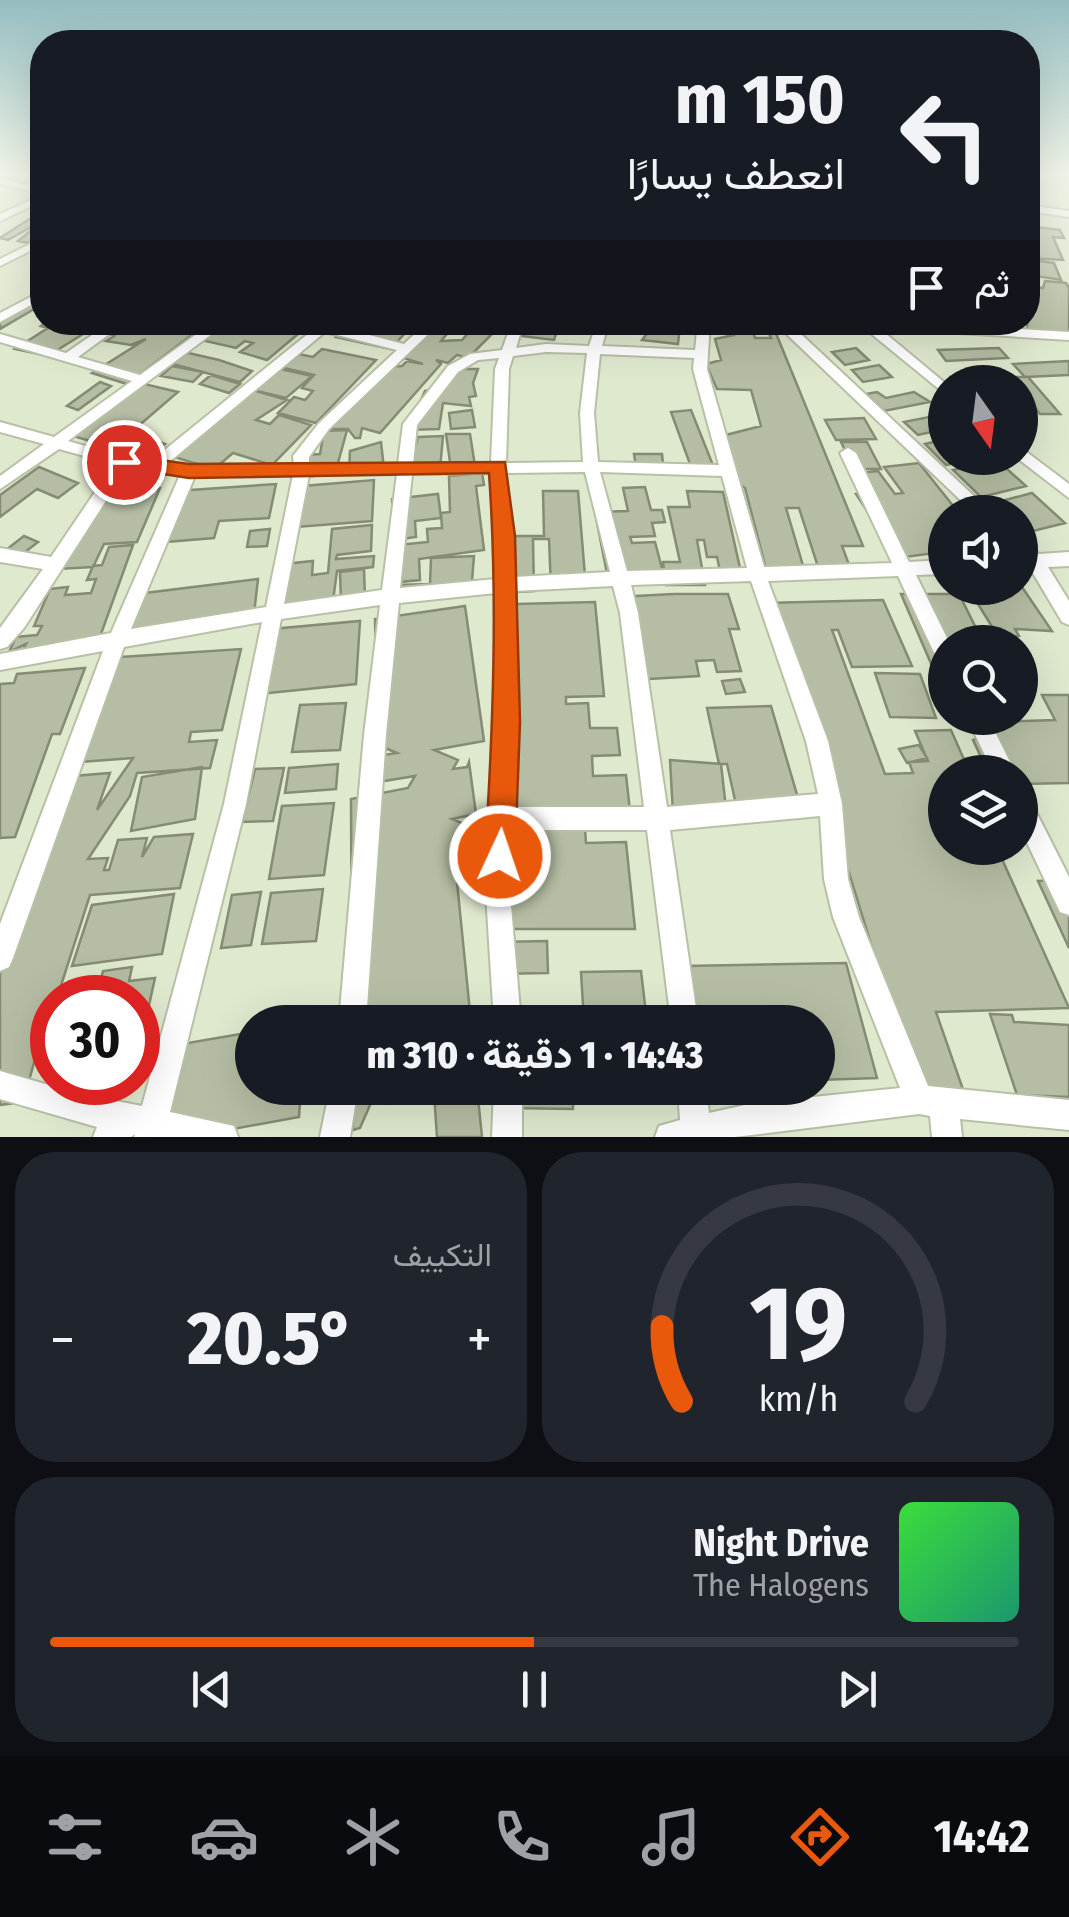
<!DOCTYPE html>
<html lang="ar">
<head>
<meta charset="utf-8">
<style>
  :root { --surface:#171b24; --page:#20242c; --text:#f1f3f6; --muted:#9ea1a6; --line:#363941; --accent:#ea580c }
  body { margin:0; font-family:"Fira Sans Condensed",Vazirmatn,sans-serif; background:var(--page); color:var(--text); direction:rtl; height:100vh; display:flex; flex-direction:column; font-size:38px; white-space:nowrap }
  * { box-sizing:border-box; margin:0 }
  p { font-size:32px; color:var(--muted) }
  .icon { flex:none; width:55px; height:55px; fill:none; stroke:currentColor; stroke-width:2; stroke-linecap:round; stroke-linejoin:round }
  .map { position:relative; height:1137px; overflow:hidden; direction:ltr }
  .side { display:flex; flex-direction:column; gap:15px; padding:15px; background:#0d0f14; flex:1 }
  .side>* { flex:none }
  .hud { position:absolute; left:30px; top:30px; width:1010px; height:305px; border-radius:40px; box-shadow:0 10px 40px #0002; direction:rtl; background:#171b24; color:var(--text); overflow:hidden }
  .needle { width:65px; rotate:166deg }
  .buttons { position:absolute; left:928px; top:365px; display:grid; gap:20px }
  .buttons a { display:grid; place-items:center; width:110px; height:110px; border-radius:50%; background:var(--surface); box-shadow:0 10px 40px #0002; font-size:50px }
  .speed { position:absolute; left:30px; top:975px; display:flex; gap:20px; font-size:50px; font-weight:700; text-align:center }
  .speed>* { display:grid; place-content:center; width:130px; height:130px; border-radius:50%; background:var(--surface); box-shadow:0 10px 40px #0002; line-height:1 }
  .speed .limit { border:15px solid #d22; background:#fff; color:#111 }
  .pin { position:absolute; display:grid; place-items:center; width:85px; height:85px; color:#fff; margin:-42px; border:5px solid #fff; border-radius:50%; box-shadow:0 2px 10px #0007 }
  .me { position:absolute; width:110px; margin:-55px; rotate:3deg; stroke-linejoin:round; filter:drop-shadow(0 0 8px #0008) }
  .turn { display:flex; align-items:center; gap:35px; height:210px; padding:0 30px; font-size:45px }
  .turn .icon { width:130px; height:130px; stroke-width:2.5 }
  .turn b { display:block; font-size:70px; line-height:85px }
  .then { display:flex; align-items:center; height:95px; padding:0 30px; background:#0003; gap:20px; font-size:38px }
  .big { font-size:75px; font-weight:800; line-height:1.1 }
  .side .card { flex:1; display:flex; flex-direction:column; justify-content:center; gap:15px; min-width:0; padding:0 35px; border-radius:40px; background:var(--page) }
  .side .dial { align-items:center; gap:0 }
  .dial svg { height:260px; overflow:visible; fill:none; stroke:var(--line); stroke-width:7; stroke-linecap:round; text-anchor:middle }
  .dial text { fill:var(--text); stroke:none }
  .song { display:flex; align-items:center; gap:30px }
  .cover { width:120px; height:120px; border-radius:15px; background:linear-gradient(135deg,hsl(120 70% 55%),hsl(160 70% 35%)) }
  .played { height:10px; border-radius:5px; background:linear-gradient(90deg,var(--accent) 50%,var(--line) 50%) }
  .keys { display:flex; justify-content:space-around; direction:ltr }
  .heat { display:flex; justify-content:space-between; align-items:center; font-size:55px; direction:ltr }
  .side .tiles { flex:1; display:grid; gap:15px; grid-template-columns:1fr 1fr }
  .card:last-child { grid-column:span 2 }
  .trip { position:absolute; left:235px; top:1005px; width:600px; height:100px; border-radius:50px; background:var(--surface); box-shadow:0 10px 40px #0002; font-weight:800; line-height:100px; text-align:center; direction:rtl }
  .tabs { display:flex; height:160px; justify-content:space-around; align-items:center; background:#090b0e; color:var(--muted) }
  .tabs .icon { width:70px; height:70px }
  .tabs .selected { color:var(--accent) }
  .tabs b { font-size:45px; color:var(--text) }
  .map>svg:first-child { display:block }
  .building { fill:#b5bea4; stroke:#848c73; stroke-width:2.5 }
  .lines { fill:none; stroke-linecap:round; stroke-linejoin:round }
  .minor-casing { stroke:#b8c0a6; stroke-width:4 }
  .minor { fill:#fff; fill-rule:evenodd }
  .route { fill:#ea580c; stroke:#983908; stroke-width:2.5 }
</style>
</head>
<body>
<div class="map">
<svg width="1069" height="1137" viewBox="0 0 1069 1137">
  <rect width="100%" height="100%" fill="#dfe9ce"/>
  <!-- building -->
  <path class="building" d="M 31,218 L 42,220 L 39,224 L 42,235 L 29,243 L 18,241 L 33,229 L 29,228 L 8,240 L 0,238 Z
    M 1028,226 L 1060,230 L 1064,238 L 1053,237 L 1063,260 L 1028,258 Z
    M 1031,260 L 1054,263 L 1061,280 L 1036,276 Z
    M 1045,281 L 1066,283 L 1069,288 L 1069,336 L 1027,329 L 1028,286 L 1043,288 Z
    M 39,293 L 42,310 L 36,308 L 0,329 L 0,315 Z
    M 47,322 L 102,322 L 48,356 L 15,349 L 48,328 L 41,326 Z
    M 126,322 L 209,322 L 127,384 L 92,373 L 146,339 L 131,345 L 106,341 L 114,336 L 108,334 Z
    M 225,322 L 251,322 L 298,334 L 267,360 L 240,352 L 253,343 L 245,341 L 236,348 L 201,340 Z
    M 336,322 L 391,322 L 411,327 L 390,349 L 336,337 L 340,333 L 328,330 Z
    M 432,322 L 457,322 L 441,341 L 462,340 L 478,322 L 504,322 L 468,358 L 457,355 L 448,363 L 436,360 L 441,364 L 380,433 L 362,428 L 360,438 L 355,438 L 348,429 L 327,429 L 387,367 L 402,366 L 407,361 L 423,364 L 400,357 L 424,338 L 419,337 Z
    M 518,322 L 560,322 L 554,340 L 513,335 Z
    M 730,322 L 750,322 L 755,338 L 771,338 L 766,326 L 773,326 L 863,546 L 842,546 L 851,570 L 819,570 L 799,508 L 786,508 L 804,569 L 766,569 L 745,488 L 733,481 L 722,436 L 761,426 L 758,415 L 751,390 L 717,389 L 706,364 L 721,360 L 715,339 L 734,335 Z
    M 649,331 L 679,334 L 678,344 L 642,340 Z
    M 856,348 L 869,360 L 845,365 L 832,352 Z
    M 999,348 L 1008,358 L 946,361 L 938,350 Z
    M 322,349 L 376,360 L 316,423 L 278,413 L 294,397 L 305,400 L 313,391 L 302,388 L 314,375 L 280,367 L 294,353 L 313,357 Z
    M 184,352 L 219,360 L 252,371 L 240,382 L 169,363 Z
    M 1069,361 L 1069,375 L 1025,377 L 1013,364 Z
    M 879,365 L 892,377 L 863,382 L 852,370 Z
    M 172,366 L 203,372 L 193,382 L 161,376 Z
    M 276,368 L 312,376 L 286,398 L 253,390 Z
    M 449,369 L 478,369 L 473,383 L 476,396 L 469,397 L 471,406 L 443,403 L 439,429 L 408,430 L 425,391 L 441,389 Z
    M 211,375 L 240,384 L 229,393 L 200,384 Z
    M 996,375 L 1003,382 L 955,382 L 951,377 Z
    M 1010,377 L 1028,377 L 1060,414 L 1040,414 L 1020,390 L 1020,382 Z
    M 100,382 L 111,386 L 78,410 L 67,406 Z
    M 144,384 L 178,392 L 129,434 L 120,431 L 104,445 L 73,436 Z
    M 249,389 L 287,400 L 256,420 L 270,424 L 279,415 L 311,425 L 272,465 L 233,453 L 214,469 L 174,457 Z
    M 877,392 L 886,398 L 914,392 L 930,402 L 884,411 L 866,394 Z
    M 472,410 L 475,427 L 451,429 L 449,413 Z
    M 691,410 L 716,473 L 694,475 L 671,412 Z
    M 934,416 L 945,429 L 918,435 L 904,422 Z
    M 864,418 L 876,439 L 836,440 L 825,420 Z
    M 347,430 L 335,474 L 301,477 L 305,455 L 320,454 L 324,431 Z
    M 137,434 L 165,444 L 142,463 L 113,452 Z
    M 446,434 L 470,434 L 475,466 L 451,469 Z
    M 443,436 L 440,469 L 410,469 L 418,437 Z
    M 945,439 L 945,458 L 976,458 L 946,465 L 925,444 Z
    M 381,442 L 384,469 L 349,472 L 350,451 Z
    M 841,442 L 867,442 L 881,469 L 854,469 Z
    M 634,454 L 662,454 L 664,473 L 637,473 Z
    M 997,460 L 1026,486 L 981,497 L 953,470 Z
    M 919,463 L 958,512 L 945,512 L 945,562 L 934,553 L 898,558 L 856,494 L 872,492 L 859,473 L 878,471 L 895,494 L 903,493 L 884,467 Z
    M 39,467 L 78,483 L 58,498 L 37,489 L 0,517 L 0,495 Z
    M 482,473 L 484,485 L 476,486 L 484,550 L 419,559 L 420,580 L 389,583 L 389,546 L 428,542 L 427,529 L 442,528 L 441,513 L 450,512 L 449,476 Z
    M 374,480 L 372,521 L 284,528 L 291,487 Z
    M 276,484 L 269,518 L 219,521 L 214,538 L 153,543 L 176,491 Z
    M 645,487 L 651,510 L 662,510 L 665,522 L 652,523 L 655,536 L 630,537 L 632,543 L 655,542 L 665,580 L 609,584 L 595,512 L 628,511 L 623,488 Z
    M 160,488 L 137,542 L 104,544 L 93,567 L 58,569 L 97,491 Z
    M 543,491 L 578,491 L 586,588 L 551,588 L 549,539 L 533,539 L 534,591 L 516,592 L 517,604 L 595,602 L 604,696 L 566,697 L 566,704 L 588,703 L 590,728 L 617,728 L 620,755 L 592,756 L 593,776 L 626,775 L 630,811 L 585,829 L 586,843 L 626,842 L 635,929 L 493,929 L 501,536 L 544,536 Z
    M 687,491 L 723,492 L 742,577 L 721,576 L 717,557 L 707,557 L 704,540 L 697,540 L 705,585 L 666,585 L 663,562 L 680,562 L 668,507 L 690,507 Z
    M 1032,493 L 1065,523 L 1021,534 L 1020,512 L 999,512 L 990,504 Z
    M 438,494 L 441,518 L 415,521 L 416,537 L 394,540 L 392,499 Z
    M 372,525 L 371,551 L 337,555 L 336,559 L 374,556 L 373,567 L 337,571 L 333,601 L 278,609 L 284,564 L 313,561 L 312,575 L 328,573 L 332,529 Z
    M 270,529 L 267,546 L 247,547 L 250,531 Z
    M 24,536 L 38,542 L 16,559 L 2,553 Z
    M 133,545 L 97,645 L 22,652 L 26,644 L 9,652 L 16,637 L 37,635 L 42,626 L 34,626 L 50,589 L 68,587 L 65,595 L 91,593 L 96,579 L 87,580 L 93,566 L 102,565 L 109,547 Z
    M 474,556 L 471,593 L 396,597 L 397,585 L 430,584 L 431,558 Z
    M 364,569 L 365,598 L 341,600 L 340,572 Z
    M 258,579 L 254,614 L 119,632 L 129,595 Z
    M 1022,587 L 1052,631 L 1015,629 L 1019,636 L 999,638 L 970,591 Z
    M 674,594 L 728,594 L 739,629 L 729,629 L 741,671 L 717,672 L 714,660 L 696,661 L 699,676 L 632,680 L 617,597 Z
    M 901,594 L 959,594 L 983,642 L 945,642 L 945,696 Z
    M 883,600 L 912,666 L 852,667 L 838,630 L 832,630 L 885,774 L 913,773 L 909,762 L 928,761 L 915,731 L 951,730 L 966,764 L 960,765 L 963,772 L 945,772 L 945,848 L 997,848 L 1069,1008 L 936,1012 L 966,1098 L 919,1100 L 766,603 Z
    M 465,606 L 484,741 L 434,750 L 458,760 L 453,769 L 467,767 L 469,762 L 476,814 L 452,819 L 474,828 L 478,862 L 458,866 L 457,882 L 471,1022 L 352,1022 L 351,799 L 408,788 L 415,776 L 372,783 L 371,757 L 397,753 L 378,745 L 375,619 Z
    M 360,621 L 356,684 L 250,695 L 261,630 Z
    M 241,649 L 222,730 L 191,732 L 189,742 L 217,740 L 210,768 L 137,773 L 130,796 L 88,859 L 108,858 L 104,870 L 109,870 L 118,840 L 147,838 L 142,857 L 154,837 L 193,834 L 180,888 L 90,895 L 57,998 L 52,998 L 23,1102 L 0,1105 L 0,932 L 61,777 L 110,773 L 97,810 L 133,758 L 67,763 L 106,658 Z
    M 85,668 L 60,734 L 52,734 L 15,837 L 0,838 L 0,684 L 14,683 L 17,674 Z
    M 875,673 L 920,674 L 936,718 L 890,717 Z
    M 740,679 L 745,692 L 726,694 L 722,681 Z
    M 1042,695 L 1069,695 L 1069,783 L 1020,784 L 1020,772 L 988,772 L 973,740 L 995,732 L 990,722 L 1055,720 Z
    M 346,703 L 340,750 L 292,752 L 300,705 Z
    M 771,706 L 803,815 L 739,818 L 727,764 L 719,764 L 707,708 Z
    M 919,745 L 927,758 L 907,763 L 899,749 Z
    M 670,760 L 721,764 L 727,817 L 673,813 Z
    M 338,764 L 336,789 L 285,793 L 289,768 Z
    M 202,767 L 195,819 L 131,831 L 142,777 Z
    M 284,768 L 273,821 L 242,822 L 255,769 Z
    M 334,803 L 324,875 L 269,879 L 282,806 Z
    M 1069,880 L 1069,948 L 1038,881 Z
    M 323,889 L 316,941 L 262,944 L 271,893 Z
    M 261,892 L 251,945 L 221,948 L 232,895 Z
    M 174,894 L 162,954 L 72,966 L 92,905 Z
    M 547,941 L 548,973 L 497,974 L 498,942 Z
    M 846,963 L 877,1078 L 818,1080 L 818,1022 L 694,1022 L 686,966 Z
    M 132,967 L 129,981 L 155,978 L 138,1055 L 138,998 L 96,998 L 103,971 Z
    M 641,971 L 647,1022 L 584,1022 L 581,972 Z
    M 505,1008 L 571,1008 L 571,1022 L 505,1022 Z
    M 990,1014 L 1012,1015 L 1014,1022 L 1069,1025 L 1069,1097 L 1017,1095 Z
    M 252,1032 L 252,1088 L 301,1088 L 299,1117 L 189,1137 L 161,1137 L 176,1045 Z
    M 353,1088 L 477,1088 L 482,1137 L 437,1137 L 434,1093 L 389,1104 L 374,1096 L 360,1128 L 353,1130 Z
    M 503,1088 L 573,1088 L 573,1109 L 502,1108 Z
    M 588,1088 L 653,1088 L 654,1100 L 588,1101 Z"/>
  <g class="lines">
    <defs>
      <path id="minor" d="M 0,178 L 42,188 L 42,194 L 0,184 Z
        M 42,195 L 42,201 L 0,221 L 0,214 Z
        M 1028,205 L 1069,211 L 1069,217 L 1028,211 Z
        M 42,238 L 42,245 L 0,266 L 0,259 Z
        M 42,291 L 42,299 L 0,322 L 0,313 Z
        M 111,322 L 126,322 L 78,357 L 140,375 L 213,322 L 228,322 L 68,441 L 123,457 L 151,461 L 314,329 L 297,322 L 319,322 L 404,344 L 427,322 L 441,322 L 329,429 L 309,457 L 309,465 L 398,464 L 403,424 L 448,366 L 470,354 L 502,350 L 512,322 L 524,322 L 516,348 L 546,344 L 589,346 L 597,322 L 609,322 L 602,346 L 695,350 L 698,322 L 710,322 L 707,369 L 764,567 L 892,563 L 840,453 L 848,448 L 856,453 L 909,562 L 945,560 L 945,574 L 916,575 L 949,642 L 945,642 L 945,663 L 938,661 L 898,576 L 768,581 L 828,741 L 842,804 L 848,879 L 859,917 L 928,1086 L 1069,1100 L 1069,1130 L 960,1119 L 962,1137 L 932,1137 L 930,1116 L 919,1114 L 735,1137 L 655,1137 L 659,1126 L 680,1120 L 678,1088 L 706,1088 L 709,1113 L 754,1103 L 900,1088 L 833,917 L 824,879 L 820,816 L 670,830 L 698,1022 L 671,1022 L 647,830 L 513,830 L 510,894 L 521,1022 L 494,1022 L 486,894 L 497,722 L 496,593 L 399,603 L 386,735 L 366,1022 L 339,1022 L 364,735 L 380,605 L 281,619 L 246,804 L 170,1112 L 234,1126 L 238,1137 L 134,1137 L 135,1134 L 131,1137 L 93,1137 L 97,1127 L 0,1099 L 0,1071 L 80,1094 L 142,1106 L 224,804 L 262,622 L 124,647 L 13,958 L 9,967 L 0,971 L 0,924 L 103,651 L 0,670 L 0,654 L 111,633 L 180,475 L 127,468 L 24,628 L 7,647 L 0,649 L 0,628 L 43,569 L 0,562 L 0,548 L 51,557 L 114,464 L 59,449 L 0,489 L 0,476 L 44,444 L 0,432 L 0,422 L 54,437 L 132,381 L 0,342 L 0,334 L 66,353 ZM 325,332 L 397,350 L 319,423 L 293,456 L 294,465 L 189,466 L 168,463 ZM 546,352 L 587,353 L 580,413 L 583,462 L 506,463 L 509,369 L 513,356 ZM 600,354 L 694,358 L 693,369 L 719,465 L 598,462 L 594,413 ZM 499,358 L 495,369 L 491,463 L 413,464 L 417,425 L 458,372 L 478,360 ZM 585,472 L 610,572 L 514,577 L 506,473 ZM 600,472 L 722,476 L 747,568 L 627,571 ZM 491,473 L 496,579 L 400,588 L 412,474 ZM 397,474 L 382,590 L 284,604 L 309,475 ZM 293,475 L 266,607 L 131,629 L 195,476 ZM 751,581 L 806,741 L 818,794 L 667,807 L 638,613 L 631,585 ZM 613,586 L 620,613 L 644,807 L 514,807 L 517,722 L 514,591 Z
        M 774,322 L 788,322 L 991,512 L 973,512 Z
        M 827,322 L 903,322 L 1069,332 L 1069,340 L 879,328 L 945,383 L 945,394 L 863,327 L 833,326 Z
        M 1020,447 L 1069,484 L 1069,498 L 1017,458 L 1020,458 Z
        M 1020,541 L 1039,554 L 1069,552 L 1069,566 L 1048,567 L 1069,601 L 1069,625 L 1062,622 L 1030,568 L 1020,567 Z
        M 967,718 L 988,718 L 1015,772 L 993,772 Z
        M 1020,793 L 1028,796 L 1069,877 L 1069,915 L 1060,912 L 1020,828 Z
        M 330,1088 L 358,1088 L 350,1137 L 320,1137 Z
        M 494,1088 L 522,1088 L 522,1137 L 492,1137 Z"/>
    </defs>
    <!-- minor casing -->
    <use href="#minor" class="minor-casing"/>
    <!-- minor -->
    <use href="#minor" class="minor"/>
  </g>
  <!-- sky -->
  <linearGradient id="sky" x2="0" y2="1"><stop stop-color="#94bdc1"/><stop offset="0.52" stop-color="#f1f5e9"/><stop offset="1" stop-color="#f1f5e9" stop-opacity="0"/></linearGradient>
  <rect width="1069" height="333" fill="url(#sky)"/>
  <!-- route -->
  <path class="route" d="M 124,455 L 189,464 L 505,462 L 515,536 L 520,722 L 515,856 L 511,867 L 500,871 L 489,867 L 485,856 C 493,729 498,601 489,473 L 189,478 L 117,467 L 117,457 Z"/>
</svg>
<div class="buttons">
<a><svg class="needle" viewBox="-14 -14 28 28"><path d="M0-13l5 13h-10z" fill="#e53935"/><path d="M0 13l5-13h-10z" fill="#9ea1a6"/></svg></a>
<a><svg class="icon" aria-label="sound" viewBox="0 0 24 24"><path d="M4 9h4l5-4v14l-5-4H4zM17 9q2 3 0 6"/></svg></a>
<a><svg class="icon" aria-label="search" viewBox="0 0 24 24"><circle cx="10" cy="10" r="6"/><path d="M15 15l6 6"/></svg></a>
<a><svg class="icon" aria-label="layers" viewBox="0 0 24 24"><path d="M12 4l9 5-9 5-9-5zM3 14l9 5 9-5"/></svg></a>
</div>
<div class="speed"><div class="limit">30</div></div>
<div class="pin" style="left:124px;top:462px;background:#d93025"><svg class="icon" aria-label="arrive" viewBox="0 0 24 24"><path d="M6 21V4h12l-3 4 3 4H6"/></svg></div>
<svg class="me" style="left:500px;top:856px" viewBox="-20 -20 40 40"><circle r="17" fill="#ea580c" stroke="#fff" stroke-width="3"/><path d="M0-11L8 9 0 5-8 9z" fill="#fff"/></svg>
<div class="trip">14:43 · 1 دقيقة · 310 m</div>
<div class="hud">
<div class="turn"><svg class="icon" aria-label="left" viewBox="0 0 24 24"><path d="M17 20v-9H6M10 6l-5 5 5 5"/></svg><div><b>150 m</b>انعطف يسارًا</div></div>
<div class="then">ثم<svg class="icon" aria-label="arrive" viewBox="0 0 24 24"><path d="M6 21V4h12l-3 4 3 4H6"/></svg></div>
</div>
</div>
<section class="side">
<div class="tiles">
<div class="card dial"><svg viewBox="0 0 100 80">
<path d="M14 69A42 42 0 1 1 86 69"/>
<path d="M14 69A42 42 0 0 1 8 46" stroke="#ea580c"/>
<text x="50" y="56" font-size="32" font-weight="700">19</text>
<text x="50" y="72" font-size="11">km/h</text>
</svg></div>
<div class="card"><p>التكييف</p>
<div class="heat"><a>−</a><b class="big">20.5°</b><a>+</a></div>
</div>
<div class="card">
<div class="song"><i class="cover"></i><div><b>Night Drive</b><p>The Halogens</p></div></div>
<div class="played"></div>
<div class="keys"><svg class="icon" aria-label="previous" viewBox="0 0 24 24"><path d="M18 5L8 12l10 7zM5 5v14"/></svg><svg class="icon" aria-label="pause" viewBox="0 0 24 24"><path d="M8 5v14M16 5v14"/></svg><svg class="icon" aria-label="next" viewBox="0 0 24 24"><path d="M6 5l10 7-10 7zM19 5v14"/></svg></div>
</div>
</div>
</section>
<nav class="tabs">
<b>14:42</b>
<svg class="icon selected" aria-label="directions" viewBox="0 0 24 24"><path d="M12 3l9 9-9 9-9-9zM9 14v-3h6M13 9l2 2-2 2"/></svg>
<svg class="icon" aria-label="music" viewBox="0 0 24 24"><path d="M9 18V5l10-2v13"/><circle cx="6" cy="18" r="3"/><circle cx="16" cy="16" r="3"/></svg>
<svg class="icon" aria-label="phone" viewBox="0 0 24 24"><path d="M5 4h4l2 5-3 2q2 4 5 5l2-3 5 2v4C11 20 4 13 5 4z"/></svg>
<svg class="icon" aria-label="climate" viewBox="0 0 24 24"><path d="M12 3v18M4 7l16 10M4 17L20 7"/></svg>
<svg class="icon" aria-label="car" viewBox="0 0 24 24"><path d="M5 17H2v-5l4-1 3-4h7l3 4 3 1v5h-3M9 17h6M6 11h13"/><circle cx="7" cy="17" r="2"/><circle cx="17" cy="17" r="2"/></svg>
<svg class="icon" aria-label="filters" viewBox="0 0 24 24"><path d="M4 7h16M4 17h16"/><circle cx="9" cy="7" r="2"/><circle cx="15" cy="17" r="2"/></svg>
</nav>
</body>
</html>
